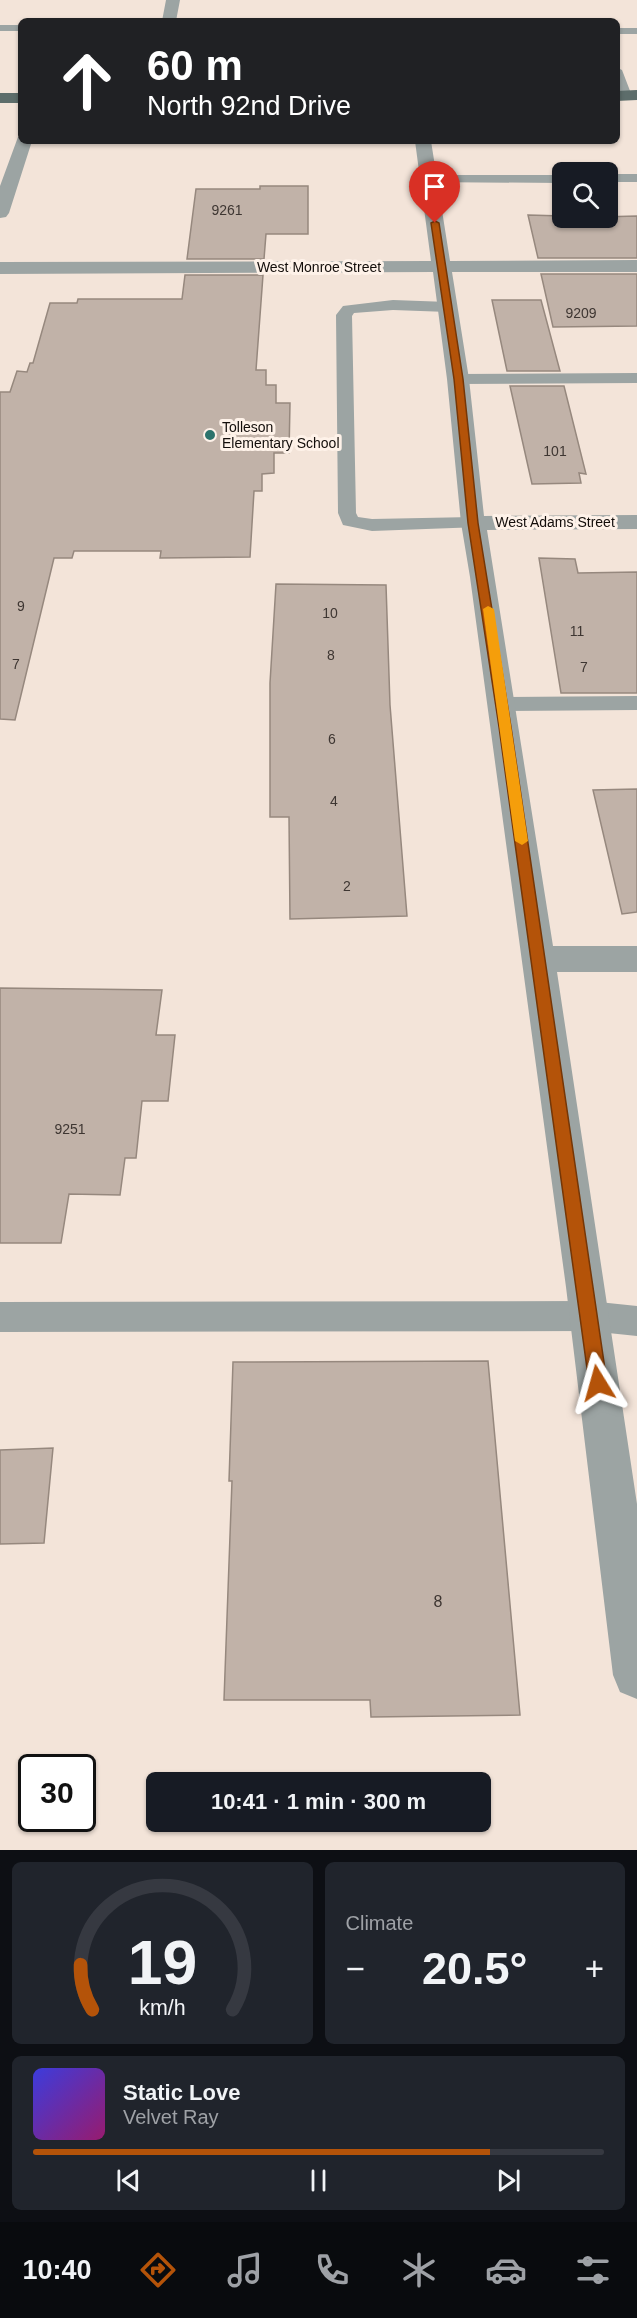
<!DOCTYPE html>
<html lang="en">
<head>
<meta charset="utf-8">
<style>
  :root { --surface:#171b24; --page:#20242c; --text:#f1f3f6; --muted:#9ea1a6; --line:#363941; --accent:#b45309 }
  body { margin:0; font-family:Arial,sans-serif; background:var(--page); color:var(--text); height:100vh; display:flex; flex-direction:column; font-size:22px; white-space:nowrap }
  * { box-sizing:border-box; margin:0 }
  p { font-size:20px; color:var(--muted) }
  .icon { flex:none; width:33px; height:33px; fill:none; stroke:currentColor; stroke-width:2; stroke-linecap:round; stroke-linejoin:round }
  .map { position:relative; height:1850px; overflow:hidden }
  .side { display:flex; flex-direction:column; gap:12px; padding:12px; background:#0d0f14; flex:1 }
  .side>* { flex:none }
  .guide { position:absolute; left:18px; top:18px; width:602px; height:126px; border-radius:9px; box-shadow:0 2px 4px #0004; background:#202124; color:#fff; overflow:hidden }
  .buttons { position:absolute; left:552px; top:162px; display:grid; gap:12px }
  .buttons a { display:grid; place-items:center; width:66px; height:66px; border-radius:9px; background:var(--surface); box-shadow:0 2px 4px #0004; font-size:30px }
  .speed { position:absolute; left:18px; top:1754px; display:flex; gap:12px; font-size:30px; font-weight:700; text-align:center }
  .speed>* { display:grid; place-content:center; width:78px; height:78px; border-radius:50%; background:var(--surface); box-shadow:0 2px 4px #0004; line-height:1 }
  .speed .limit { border:3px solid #111; border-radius:9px; background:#fff; color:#111 }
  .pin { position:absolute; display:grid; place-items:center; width:51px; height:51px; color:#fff; margin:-62px -26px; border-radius:50% 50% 50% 0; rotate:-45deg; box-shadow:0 0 6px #0007 }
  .pin .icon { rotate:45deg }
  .me { position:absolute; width:66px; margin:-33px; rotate:352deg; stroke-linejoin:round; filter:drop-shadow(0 0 4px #0008) }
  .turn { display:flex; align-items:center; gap:21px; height:126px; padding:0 30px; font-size:27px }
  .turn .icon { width:78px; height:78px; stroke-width:2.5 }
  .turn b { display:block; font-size:42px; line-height:51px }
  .big { font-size:45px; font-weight:700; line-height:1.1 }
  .side .tile { flex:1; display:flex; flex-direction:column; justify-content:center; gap:9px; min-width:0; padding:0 21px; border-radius:9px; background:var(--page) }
  .side .dial { align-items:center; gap:0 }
  .dial svg { height:156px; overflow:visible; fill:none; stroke:var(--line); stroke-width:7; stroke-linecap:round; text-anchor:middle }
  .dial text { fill:var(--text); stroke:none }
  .song { display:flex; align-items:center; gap:18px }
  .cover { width:72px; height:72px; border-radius:9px; background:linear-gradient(135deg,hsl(240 70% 55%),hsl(320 70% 35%)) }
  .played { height:6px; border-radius:3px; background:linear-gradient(90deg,var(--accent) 80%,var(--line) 80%) }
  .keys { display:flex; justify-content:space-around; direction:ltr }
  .heat { display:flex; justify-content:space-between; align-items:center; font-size:33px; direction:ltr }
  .side .tiles { flex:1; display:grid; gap:12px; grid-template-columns:1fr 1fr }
  .tile:last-child { grid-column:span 2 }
  .trip { position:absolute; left:146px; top:1772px; width:345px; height:60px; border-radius:9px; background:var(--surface); box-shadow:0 2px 4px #0004; font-weight:700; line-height:60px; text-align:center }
  .tabs { display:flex; height:96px; justify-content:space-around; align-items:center; background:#090b0e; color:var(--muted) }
  .tabs .icon { width:42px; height:42px }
  .tabs .current { color:var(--accent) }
  .tabs b { font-size:27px; color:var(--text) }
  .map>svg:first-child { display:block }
  .building { fill:#c1b2a8; stroke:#96887e; stroke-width:1.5 }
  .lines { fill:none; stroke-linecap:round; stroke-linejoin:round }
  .service { fill:#9ca4a3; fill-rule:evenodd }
  .minor { fill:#9ca4a3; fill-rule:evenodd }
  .primary { fill:#5d6d6b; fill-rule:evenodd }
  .route { fill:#b45309; stroke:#753606; stroke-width:1.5 }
  .slow { fill:#f59e0b }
  .poi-dot { fill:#2c736c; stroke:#fef2e9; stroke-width:2 }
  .labels { text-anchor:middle; stroke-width:6; stroke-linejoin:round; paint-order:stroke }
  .number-label { font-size:14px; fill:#3e3632 }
  .far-street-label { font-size:14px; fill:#120d0a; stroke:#fef2e9 }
  .far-poi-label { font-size:14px; fill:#120d0a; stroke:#fef2e9; text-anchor:start }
  .near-number-label { font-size:16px; fill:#3e3632 }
</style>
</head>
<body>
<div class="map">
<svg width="637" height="1850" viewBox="0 0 637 1850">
  <rect width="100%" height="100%" fill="#f3e4d9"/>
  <!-- building -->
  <path class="building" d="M 260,186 L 308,186 L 308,234 L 266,234 L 264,259 L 187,259 L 196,189 L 260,189 Z
    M 528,215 L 562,216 L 562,218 L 637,216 L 637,258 L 538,258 Z
    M 541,274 L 637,274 L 637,326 L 553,327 Z
    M 185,275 L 263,275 L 256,370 L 266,370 L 266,385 L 276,385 L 276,403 L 290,403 L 289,453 L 274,453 L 274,473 L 262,474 L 262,491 L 254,491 L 250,557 L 160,558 L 161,551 L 74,551 L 72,558 L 54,558 L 15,720 L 0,719 L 0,392 L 10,392 L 17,371 L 27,372 L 30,363 L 33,363 L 50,303 L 77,303 L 78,299 L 182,299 Z
    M 492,300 L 541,300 L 560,371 L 507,371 Z
    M 510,386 L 564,386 L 586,474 L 579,473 L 581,483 L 532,484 Z
    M 539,558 L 575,559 L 578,573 L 637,572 L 637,693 L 561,693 Z
    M 276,584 L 386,585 L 390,705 L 407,916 L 290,919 L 289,817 L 270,817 L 270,683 Z
    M 637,789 L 637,912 L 622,914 L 593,790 Z
    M 0,988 L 162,990 L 156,1035 L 175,1035 L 168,1101 L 142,1101 L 136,1158 L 125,1158 L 120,1195 L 69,1194 L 61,1243 L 0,1243 Z
    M 488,1361 L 520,1715 L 371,1717 L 370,1700 L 224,1700 L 232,1481 L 229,1481 L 233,1362 Z
    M 53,1448 L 44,1543 L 0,1544 L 0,1450 Z"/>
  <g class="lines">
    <!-- service -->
    <path class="service" d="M 0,25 L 21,25 L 21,31 L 0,31 Z
      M 616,28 L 637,28 L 637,34 L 616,34 Z
      M 616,67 L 622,70 L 632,96 L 630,99 L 622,99 C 616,88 616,78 616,67 Z
      M 608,174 L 637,174 L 637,182 L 608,182 Z
      M 428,175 L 562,175 L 562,183 L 423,182 L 421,179 L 423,176 Z
      M 393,300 L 448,302 L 456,307 L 448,312 L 393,310 L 354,313 L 352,316 L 356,513 L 358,517 L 372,519 L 473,517 L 480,519 L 483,523 L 480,527 L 372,531 L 343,525 L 338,513 L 336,315 L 343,306 Z
      M 637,373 L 637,383 L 458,384 L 450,379 L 458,374 Z
      M 637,696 L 637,710 L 502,711 L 494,709 L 491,704 L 494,699 L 502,697 Z
      M 589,1301 L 637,1306 L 637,1336 L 589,1331 L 0,1332 L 0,1302 Z"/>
    <!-- minor -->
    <path class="minor" d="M 166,0 L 180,0 L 176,21 L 162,21 Z
      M 18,137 L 21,137 L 21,141 L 32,141 L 9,213 L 6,217 L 0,218 L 0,186 Z
      M 415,141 L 431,141 L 450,261 L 637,260 L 637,272 L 452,272 L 469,379 L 484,516 L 637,515 L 637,529 L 487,530 L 553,946 L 637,946 L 637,972 L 557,972 L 637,1504 L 637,1699 L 620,1692 L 613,1675 L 566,1287 L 470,577 L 461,523 L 447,379 L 433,272 L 0,274 L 0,262 L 431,261 Z"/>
    <!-- primary -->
    <path class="primary" d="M 637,90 L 637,100 L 616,101 L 616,91 Z
      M 0,93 L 21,93 L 21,103 L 0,103 Z"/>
  </g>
  <!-- route -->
  <path class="route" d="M 435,221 L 439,223 L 463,379 L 478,523 L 511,727 L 607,1383 L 604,1389 L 598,1391 L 592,1389 L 589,1383 L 499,727 L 468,523 L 454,379 L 431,223 Z"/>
  <!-- slow -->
  <path class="slow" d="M 488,606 L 494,609 L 528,841 L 522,845 L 515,841 L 483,609 Z"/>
  <!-- markers -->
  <circle class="poi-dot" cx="210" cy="435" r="6"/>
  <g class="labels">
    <!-- number labels -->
    <g class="number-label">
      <text x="227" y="215">9261</text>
      <text x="581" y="318">9209</text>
      <text x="555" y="456">101</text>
      <text x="21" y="611">9</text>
      <text x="330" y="618">10</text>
      <text x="577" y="636">11</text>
      <text x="331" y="660">8</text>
      <text x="16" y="669">7</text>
      <text x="584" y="672">7</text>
      <text x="332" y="744">6</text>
      <text x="334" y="806">4</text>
      <text x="347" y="891">2</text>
      <text x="70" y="1134">9251</text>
    </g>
    <!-- far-street labels -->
    <g class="far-street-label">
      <text x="319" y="272">West Monroe Street</text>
      <text x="555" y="527">West Adams Street</text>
    </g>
    <!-- far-poi labels -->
    <g class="far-poi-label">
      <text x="222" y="432">Tolleson<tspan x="222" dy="16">Elementary School</tspan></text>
    </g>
    <!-- near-number labels -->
    <g class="near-number-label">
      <text x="438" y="1607">8</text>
    </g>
  </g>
</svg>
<div class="buttons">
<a><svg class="icon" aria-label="search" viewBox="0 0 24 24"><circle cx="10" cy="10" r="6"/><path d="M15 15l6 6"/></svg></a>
</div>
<div class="speed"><div class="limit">30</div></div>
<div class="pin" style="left:435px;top:223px;background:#d93025"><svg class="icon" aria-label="arrive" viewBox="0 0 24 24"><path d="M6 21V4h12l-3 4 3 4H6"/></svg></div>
<svg class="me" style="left:598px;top:1383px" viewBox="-20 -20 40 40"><path d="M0-17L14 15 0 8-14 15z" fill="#b45309" stroke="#fff" stroke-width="4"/></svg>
<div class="trip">10:41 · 1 min · 300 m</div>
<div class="guide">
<div class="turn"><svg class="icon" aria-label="ahead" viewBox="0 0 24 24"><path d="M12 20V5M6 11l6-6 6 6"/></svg><div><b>60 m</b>North 92nd Drive</div></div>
</div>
</div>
<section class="side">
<div class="tiles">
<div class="tile dial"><svg viewBox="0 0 100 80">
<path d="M14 69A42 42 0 1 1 86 69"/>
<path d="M14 69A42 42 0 0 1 8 46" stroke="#b45309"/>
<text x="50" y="56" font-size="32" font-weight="700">19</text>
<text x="50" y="72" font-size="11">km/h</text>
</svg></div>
<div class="tile"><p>Climate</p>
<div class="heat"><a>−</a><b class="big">20.5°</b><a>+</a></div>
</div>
<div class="tile">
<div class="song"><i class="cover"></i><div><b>Static Love</b><p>Velvet Ray</p></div></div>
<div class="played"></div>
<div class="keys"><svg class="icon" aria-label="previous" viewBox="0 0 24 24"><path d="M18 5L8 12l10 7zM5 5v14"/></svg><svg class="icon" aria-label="pause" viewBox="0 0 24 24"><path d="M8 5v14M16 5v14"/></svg><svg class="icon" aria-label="next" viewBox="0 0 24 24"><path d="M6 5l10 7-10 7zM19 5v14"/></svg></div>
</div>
</div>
</section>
<nav class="tabs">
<b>10:40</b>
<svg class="icon current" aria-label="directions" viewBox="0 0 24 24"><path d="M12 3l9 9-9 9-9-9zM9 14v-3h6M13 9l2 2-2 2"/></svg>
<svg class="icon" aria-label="music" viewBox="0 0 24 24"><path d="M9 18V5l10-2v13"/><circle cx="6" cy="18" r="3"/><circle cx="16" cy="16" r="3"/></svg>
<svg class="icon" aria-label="phone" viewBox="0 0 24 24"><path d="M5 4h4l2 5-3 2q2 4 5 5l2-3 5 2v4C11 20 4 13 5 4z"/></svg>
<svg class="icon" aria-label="climate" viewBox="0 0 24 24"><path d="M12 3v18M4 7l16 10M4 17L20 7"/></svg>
<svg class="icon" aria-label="car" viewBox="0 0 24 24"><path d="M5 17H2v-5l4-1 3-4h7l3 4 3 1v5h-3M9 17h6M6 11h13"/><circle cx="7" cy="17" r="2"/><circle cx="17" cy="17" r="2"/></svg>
<svg class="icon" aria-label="filters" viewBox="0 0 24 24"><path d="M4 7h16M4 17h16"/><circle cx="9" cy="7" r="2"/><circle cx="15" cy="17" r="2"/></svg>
</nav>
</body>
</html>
